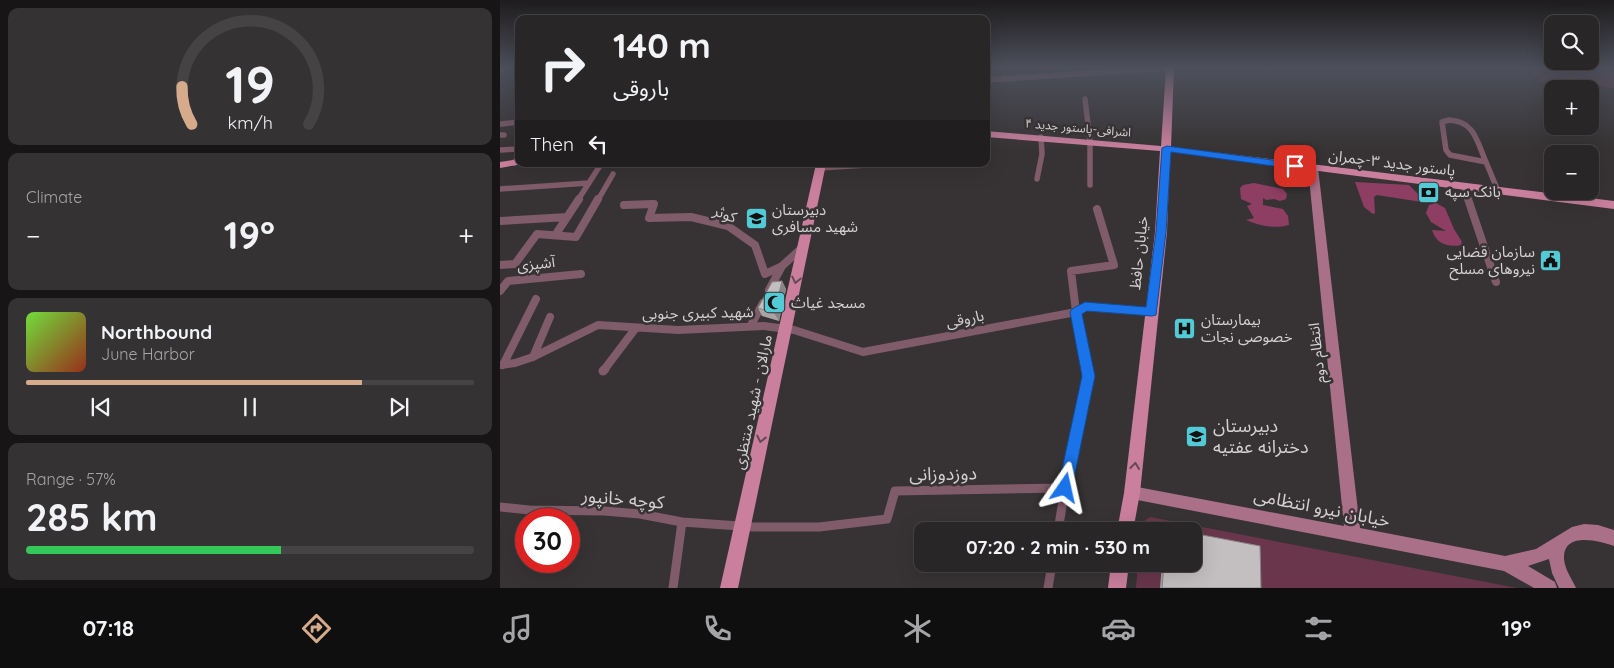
<!DOCTYPE html>
<html lang="en">
<head>
<meta charset="utf-8">
<style>
  :root { --surface:#292627; --page:#353233; --text:#f1f3f6; --muted:#a5a5a7; --line:#454344; --accent:#d6ab8b }
  body { margin:0; font-family:Quicksand,"Noto Sans Arabic",sans-serif; background:var(--page); color:var(--text); height:100vh; display:flex; flex-direction:column; font-size:19px; white-space:nowrap }
  * { box-sizing:border-box; margin:0 }
  p { font-size:16px; color:var(--muted) }
  .icon { flex:none; width:28px; height:28px; fill:none; stroke:currentColor; stroke-width:2; stroke-linecap:round; stroke-linejoin:round }
  .map { position:relative; flex:1; overflow:hidden }
  .side { display:flex; flex-direction:column; gap:8px; padding:8px; background:#171515; width:500px }
  .side>* { flex:none }
  .guide { position:absolute; left:15px; top:15px; width:475px; height:152px; border-radius:10px; box-shadow:0 5px 20px #0002,0 0 0 1px var(--line); background:#292627; color:var(--text); overflow:hidden }
  .tools { position:absolute; left:1044px; top:15px; display:grid; gap:10px }
  .tools a { display:grid; place-items:center; width:55px; height:55px; border-radius:10px; background:var(--surface); box-shadow:0 5px 20px #0002,0 0 0 1px var(--line); font-size:25px }
  .speed { position:absolute; left:15px; top:508px; display:flex; gap:10px; font-size:25px; font-weight:700; text-align:center }
  .speed>* { display:grid; place-content:center; width:65px; height:65px; border-radius:50%; background:var(--surface); box-shadow:0 5px 20px #0002,0 0 0 1px var(--line); line-height:1 }
  .speed .limit { border:8px solid #d22; background:#fff; color:#111 }
  .pin { position:absolute; display:grid; place-items:center; width:42px; height:42px; color:#fff; margin:-21px; border-radius:10px; box-shadow:0 2px 8px #0006 }
  .me { position:absolute; width:55px; margin:-28px; rotate:11deg; stroke-linejoin:round; filter:drop-shadow(0 0 4px #0008) }
  .turn { display:flex; align-items:center; gap:18px; height:105px; padding:0 15px; font-size:22px }
  .turn .icon { width:65px; height:65px; stroke-width:2.5 }
  .turn b { display:block; font-size:35px; line-height:42px }
  .then { display:flex; align-items:center; height:48px; padding:0 15px; background:#0003; gap:10px; font-size:19px }
  .big { font-size:38px; font-weight:800; line-height:1.1 }
  .side .tile { flex:1; display:flex; flex-direction:column; justify-content:center; gap:8px; min-width:0; padding:0 18px; border-radius:10px; background:var(--page) }
  .side .dial { align-items:center; gap:0 }
  .dial svg { height:130px; overflow:visible; fill:none; stroke:var(--line); stroke-width:7; stroke-linecap:round; text-anchor:middle }
  .dial text { fill:var(--text); stroke:none }
  .song { display:flex; align-items:center; gap:15px }
  .cover { width:60px; height:60px; border-radius:8px; background:linear-gradient(135deg,hsl(100 70% 55%),hsl(10 70% 35%)) }
  .played { height:5px; border-radius:2px; background:linear-gradient(90deg,var(--accent) 75%,var(--line) 75%) }
  .keys { display:flex; justify-content:space-around; direction:ltr }
  .heat { display:flex; justify-content:space-between; align-items:center; font-size:28px; direction:ltr }
  .charge { height:8px; border-radius:4px; background:linear-gradient(90deg,#34c759 57%,var(--line) 0) }
  .trip { position:absolute; left:414px; top:522px; width:288px; height:50px; border-radius:10px; background:var(--surface); box-shadow:0 5px 20px #0002,0 0 0 1px var(--line); font-weight:800; line-height:50px; text-align:center }
  .menu { display:flex; height:80px; justify-content:space-around; align-items:center; background:#100f10; color:var(--muted) }
  .menu .icon { width:35px; height:35px }
  .menu .current { color:var(--accent) }
  .menu b { font-size:22px; color:var(--text) }
  main { display:flex; flex:1; min-height:0 }
  .map>svg:first-child { display:block }
  .green { fill:#69364b }
  .forest { fill:#8f3e63 }
  .lines { fill:none; stroke-linecap:round; stroke-linejoin:round }
  .street-far2 { stroke:#805b69; stroke-width:5.5 }
  .street-far1 { stroke:#805b69; stroke-width:8 }
  .street { stroke:#805b69; stroke-width:9 }
  .secondary { fill:#aa7087; fill-rule:evenodd }
  .primary { fill:#ca7f9d; fill-rule:evenodd }
  .wall { fill:#a8a3a4 }
  .shaded-wall { fill:#888586 }
  .building { fill:#c3bebf; stroke:#888586 }
  .oneway { stroke:#634a54 }
  .route { fill:#1a73e8; stroke:#114b97 }
  .labels { text-anchor:middle; stroke-width:5; stroke-linejoin:round; paint-order:stroke }
  .far-street-label { font-size:12px; fill:#d3d1d2; stroke:#373334 }
  .street-label { font-size:15px; fill:#d3d1d2; stroke:#373334 }
  .poi-label { font-size:15px; fill:#d3d1d2; stroke:#373334; text-anchor:start }
  .near-poi-label { font-size:18px; fill:#d3d1d2; stroke:#373334; text-anchor:start }
  .near-street-label { font-size:18px; fill:#d3d1d2; stroke:#373334 }
</style>
</head>
<body>
<main>
<section class="side">
<div class="tile dial"><svg viewBox="0 0 100 80">
<path d="M14 69A42 42 0 1 1 86 69"/>
<path d="M14 69A42 42 0 0 1 8 46" stroke="#d6ab8b"/>
<text x="50" y="56" font-size="32" font-weight="700">19</text>
<text x="50" y="72" font-size="11">km/h</text>
</svg></div>
<div class="tile"><p>Climate</p>
<div class="heat"><a>−</a><b class="big">19°</b><a>+</a></div>
</div>
<div class="tile">
<div class="song"><i class="cover"></i><div><b>Northbound</b><p>June Harbor</p></div></div>
<div class="played"></div>
<div class="keys"><svg class="icon" aria-label="previous" viewBox="0 0 24 24"><path d="M18 5L8 12l10 7zM5 5v14"/></svg><svg class="icon" aria-label="pause" viewBox="0 0 24 24"><path d="M8 5v14M16 5v14"/></svg><svg class="icon" aria-label="next" viewBox="0 0 24 24"><path d="M6 5l10 7-10 7zM19 5v14"/></svg></div>
</div>
<div class="tile"><p>Range · 57%</p><b class="big">285 km</b><div class="charge"></div></div>
</section>
<div class="map">
<svg width="1114" height="588" viewBox="0 0 1114 588">
  <rect width="100%" height="100%" fill="#373334"/>
  <!-- green -->
  <path class="green" d="M 1030,68 L 1114,68 L 1114,88 L 1040,81 Z
    M 650,517 L 1017,588 L 636,588 L 638,564 L 692,564 L 692,531 L 642,531 L 643,522 Z"/>
  <!-- forest -->
  <path class="forest" d="M 855,182 L 909,185 L 920,196 L 922,202 L 877,195 L 874,197 L 875,213 L 873,214 L 864,207 Z
    M 754,183 L 783,189 L 787,194 L 786,199 L 780,201 L 774,199 L 766,200 L 763,198 L 763,205 L 783,209 L 788,216 L 789,225 C 775,229 760,226 746,220 L 754,218 L 747,206 L 752,204 L 741,199 L 740,188 L 743,185 Z
    M 936,203 L 945,208 L 954,229 L 962,242 L 961,245 C 947,248 936,243 932,230 L 946,231 L 931,222 L 926,213 L 929,205 Z"/>
  <g class="lines">
    <!-- street-far2 -->
    <path class="street-far2" d="M 0,69 L 2,68
      M 486,80 L 668,68
      M 585,99 L 590,141 L 590,185
      M 949,120 C 975,121 977,142 986,162 L 950,155 L 946,150 L 942,122 Z
      M 1,124 L 19,122
      M 0,135 L 4,135
      M 0,150 L 19,149
      M 986,162 L 998,191
      M 14,163 L 19,156
      M 320,168 L 382,164
      M 537,179 L 542,154 L 541,137
      M 964,187 L 968,200
      M 0,189 L 89,183
      M 78,200 L 101,164
      M 98,200 L 113,174"/>
    <!-- street-far1 -->
    <path class="street-far1" d="M 968,199 L 996,282
      M 124,205 L 154,204 L 149,218 L 191,217 L 228,226 L 255,245 L 265,274 L 282,266 L 303,247
      M 0,221 L 67,217
      M 56,234 L 79,199
      M 0,265 L 15,264 L 37,234 L 76,237 L 98,199
      M 269,290 L 282,266
      M 0,291 L 8,281 L 81,274
      M 251,325 L 263,303
      M 33,357 L 50,317
      M 0,365 L 15,363 L 33,357 L 98,325 L 178,330 L 264,326 L 294,330 L 363,352 L 576,312 L 585,307 L 652,312
      M 3,365 L 36,299
      M 104,370 L 135,329
      M 588,370 L 576,312 L 571,271 L 614,265 L 597,209"/>
    <!-- street -->
    <path class="street" d="M 103,371 L 105,369
      M 0,507 L 29,510 L 104,511 L 140,514 L 182,522 L 254,527 L 319,527 L 387,519 L 395,491 L 565,488
      M 558,531 L 567,476 L 589,376 L 588,369
      M 173,588 L 182,522
      M 548,588 L 552,564"/>
    <!-- secondary -->
    <path class="secondary" d="M 813,165 L 818,168 L 860,528 L 1005,556 L 1036,549 L 1072,527 L 1084,524 L 1098,525 L 1114,530 L 1114,546 C 1099,541 1063,531 1064,559 C 1065,570 1072,579 1076,588 L 1059,588 L 1052,573 L 1049,559 L 1028,566 L 1055,582 L 1057,588 L 1034,588 L 1004,571 L 627,498 L 625,493 L 627,488 L 632,486 L 844,526 L 808,168 Z"/>
    <!-- primary -->
    <path class="primary" d="M 666,68 L 674,68 L 671,147 L 1114,201 L 1114,209 L 670,152 L 667,232 L 640,493 L 633,531 L 617,531 L 624,493 L 655,232 L 660,151 L 486,137 L 486,131 L 661,146 Z
      M 19,159 L 19,164 L 23,164 L 0,168 L 0,162 Z
      M 316,164 L 326,164 L 238,588 L 220,588 Z
      M 611,564 L 629,564 L 626,588 L 608,588 Z"/>
  </g>
  <!-- wall -->
  <path class="wall" d="M 282,281 L 286,289 L 279,321 L 262,316 L 258,308 Z
    M 662,564 L 692,564 L 761,588 L 660,588 Z"/>
  <!-- shaded-wall -->
  <path class="shaded-wall" d="M 282,281 L 286,289 L 279,321 L 274,313 Z"/>
  <!-- building -->
  <path class="building" d="M 282,281 L 274,313 L 258,308 L 272,282 Z
    M 667,528 L 684,531 L 666,531 Z
    M 692,533 L 760,546 L 761,588 L 662,588 L 664,564 L 692,564 Z"/>
  <!-- one-way arrows -->
  <defs><path id="oneway-chevron" d="M-2-3.5L2.5 0L-2 3.5" fill="none" stroke-width="1.6" stroke-linecap="round" stroke-linejoin="round" transform="scale(1.25)"/></defs>
  <g class="oneway">
    <use href="#oneway-chevron" transform="translate(296 280) rotate(102)"/>
    <use href="#oneway-chevron" transform="translate(261 439) rotate(102)"/>
    <use href="#oneway-chevron" transform="translate(635 466) rotate(-84)"/>
  </g>
  <!-- sky -->
  <linearGradient id="sky" x2="0" y2="1"><stop stop-color="#1e1c1d"/><stop offset="0.45" stop-color="#4d505c"/><stop offset="1" stop-color="#4d505c" stop-opacity="0"/></linearGradient>
  <rect width="1114" height="150" fill="url(#sky)"/>
  <!-- route -->
  <path class="route" d="M 667,146 L 795,163 L 799,166 L 795,169 L 671,152 L 666,232 L 656,315 L 652,316 L 587,311 L 582,314 L 595,376 L 572,488 L 570,493 L 565,495 L 560,493 L 558,488 L 582,376 L 570,312 L 572,309 L 585,302 L 646,307 L 656,232 L 662,148 Z"/>
  <!-- icons -->
  <defs>
    <symbol id="bank-square" viewBox="-11 -11 22 22"><rect x="-9" y="-9" width="18" height="18" rx="4" fill="#52cbd7" stroke="#373334"/><path d="M-6-4H6V4H-6ZM0-2.3a2.3 2.3 0 1 0 0 4.6a2.3 2.3 0 1 0 0-4.6Z" fill="#111"/></symbol>
    <symbol id="school-square" viewBox="-11 -11 22 22"><rect x="-9" y="-9" width="18" height="18" rx="4" fill="#52cbd7" stroke="#373334"/><path d="M0-5L7-2L0 1L-7-2ZM-4 1L0 2.5L4 1V4Q0 6-4 4Z" fill="#111"/></symbol>
    <symbol id="civic-square" viewBox="-11 -11 22 22"><rect x="-9" y="-9" width="18" height="18" rx="4" fill="#52cbd7" stroke="#373334"/><path d="M-.6-6.5H3V-4.5H.6V-3L4-1V1h2V6H-6V1h2V-1L-.6-3ZM-1.2 2.5V6h2.4V2.5Z" fill="#111"/></symbol>
    <symbol id="mosque-square" viewBox="-11 -11 22 22"><rect x="-9" y="-9" width="18" height="18" rx="4" fill="#52cbd7" stroke="#373334"/><path d="M3.5-4.9A6 6 0 1 0 3.5 4.9A5 5 0 1 1 3.5-4.9Z" fill="#111"/></symbol>
    <symbol id="hospital-square" viewBox="-11 -11 22 22"><rect x="-9" y="-9" width="18" height="18" rx="4" fill="#52cbd7" stroke="#373334"/><path d="M-5-5h3v3.5h4V-5h3V5h-3V1.5h-4V5h-3Z" fill="#111"/></symbol>
  </defs>
  <g fill-rule="evenodd">
    <use href="#bank-square" x="916" y="180" width="25" height="25"/>
    <use href="#school-square" x="244" y="206" width="25" height="25"/>
    <use href="#civic-square" x="1038" y="248" width="25" height="25"/>
    <use href="#mosque-square" x="262" y="290" width="25" height="25"/>
    <use href="#hospital-square" x="672" y="316" width="25" height="25"/>
    <use href="#school-square" x="684" y="424" width="25" height="25"/>
  </g>
  <g class="labels">
    <!-- far-street labels -->
    <g class="far-street-label">
      <text transform="translate(578 128) rotate(5)" y="4">اشرافی-پاستور جدید ۴</text>
    </g>
    <!-- street labels -->
    <g class="street-label">
      <text transform="translate(892 163) rotate(7)" y="5">پاستور جدید ۳-چمران</text>
      <text transform="translate(225 214) rotate(20)" y="5">کوثر</text>
      <text transform="translate(639 253) rotate(-84)" y="5">خیابان حافظ</text>
      <text transform="translate(36 264) rotate(-6)" y="5">آشپزی</text>
      <text transform="translate(198 313) rotate(-1)" y="5">شهید کبیری جنوبی</text>
      <text transform="translate(465 319) rotate(-11)" y="5">باروقی</text>
      <text transform="translate(817 353) rotate(-96)" y="5">انتظام دوم</text>
      <text transform="translate(253 402) rotate(-78)" y="5">مارالان - شهید منتظری</text>
    </g>
    <!-- poi labels -->
    <g class="poi-label">
      <text x="945" y="197">بانک سپه</text>
      <text x="272" y="215">دبیرستان<tspan x="272" dy="17">شهید مسافری</tspan></text>
      <text x="1035" y="257" text-anchor="end">سازمان قضایی<tspan x="1035" dy="17">نیروهای مسلح</tspan></text>
      <text x="291" y="308">مسجد غیاث</text>
      <text x="701" y="325">بیمارستان<tspan x="701" dy="17">خصوصی نجات</tspan></text>
    </g>
    <!-- near-poi labels -->
    <g class="near-poi-label">
      <text x="713" y="432">دبیرستان<tspan x="713" dy="21">دخترانه عفتیه</tspan></text>
    </g>
    <!-- near-street labels -->
    <g class="near-street-label">
      <text transform="translate(443 474) rotate(-1)" y="6">دوزدوزانی</text>
      <text transform="translate(123 499) rotate(5)" y="6">کوچه خانپور</text>
      <text transform="translate(822 508) rotate(11)" y="6">خیابان نیرو انتظامی</text>
    </g>
  </g>
</svg>
<div class="tools">
<a><svg class="icon" aria-label="search" viewBox="0 0 24 24"><circle cx="10" cy="10" r="6"/><path d="M15 15l6 6"/></svg></a>
<a>+</a>
<a>−</a>
</div>
<div class="speed"><div class="limit">30</div></div>
<div class="pin" style="left:795px;top:166px;background:#d93025"><svg class="icon" aria-label="arrive" viewBox="0 0 24 24"><path d="M6 21V4h12l-3 4 3 4H6"/></svg></div>
<svg class="me" style="left:565px;top:488px" viewBox="-20 -20 40 40"><path d="M0-17L14 15 0 8-14 15z" fill="#1a73e8" stroke="#fff" stroke-width="4"/></svg>
<div class="trip">07:20 · 2 min · 530 m</div>
<div class="guide">
<div class="turn"><svg class="icon" aria-label="right" viewBox="0 0 24 24"><path d="M7 20v-9h11M14 6l5 5-5 5"/></svg><div><b>140 m</b>باروقی</div></div>
<div class="then">Then<svg class="icon" aria-label="left" viewBox="0 0 24 24"><path d="M17 20v-9H6M10 6l-5 5 5 5"/></svg></div>
</div>
</div>
</main>
<nav class="menu">
<b>07:18</b>
<svg class="icon current" aria-label="directions" viewBox="0 0 24 24"><path d="M12 3l9 9-9 9-9-9zM9 14v-3h6M13 9l2 2-2 2"/></svg>
<svg class="icon" aria-label="music" viewBox="0 0 24 24"><path d="M9 18V5l10-2v13"/><circle cx="6" cy="18" r="3"/><circle cx="16" cy="16" r="3"/></svg>
<svg class="icon" aria-label="phone" viewBox="0 0 24 24"><path d="M5 4h4l2 5-3 2q2 4 5 5l2-3 5 2v4C11 20 4 13 5 4z"/></svg>
<svg class="icon" aria-label="climate" viewBox="0 0 24 24"><path d="M12 3v18M4 7l16 10M4 17L20 7"/></svg>
<svg class="icon" aria-label="car" viewBox="0 0 24 24"><path d="M5 17H2v-5l4-1 3-4h7l3 4 3 1v5h-3M9 17h6M6 11h13"/><circle cx="7" cy="17" r="2"/><circle cx="17" cy="17" r="2"/></svg>
<svg class="icon" aria-label="filters" viewBox="0 0 24 24"><path d="M4 7h16M4 17h16"/><circle cx="9" cy="7" r="2"/><circle cx="15" cy="17" r="2"/></svg>
<b>19°</b>
</nav>
</body>
</html>
